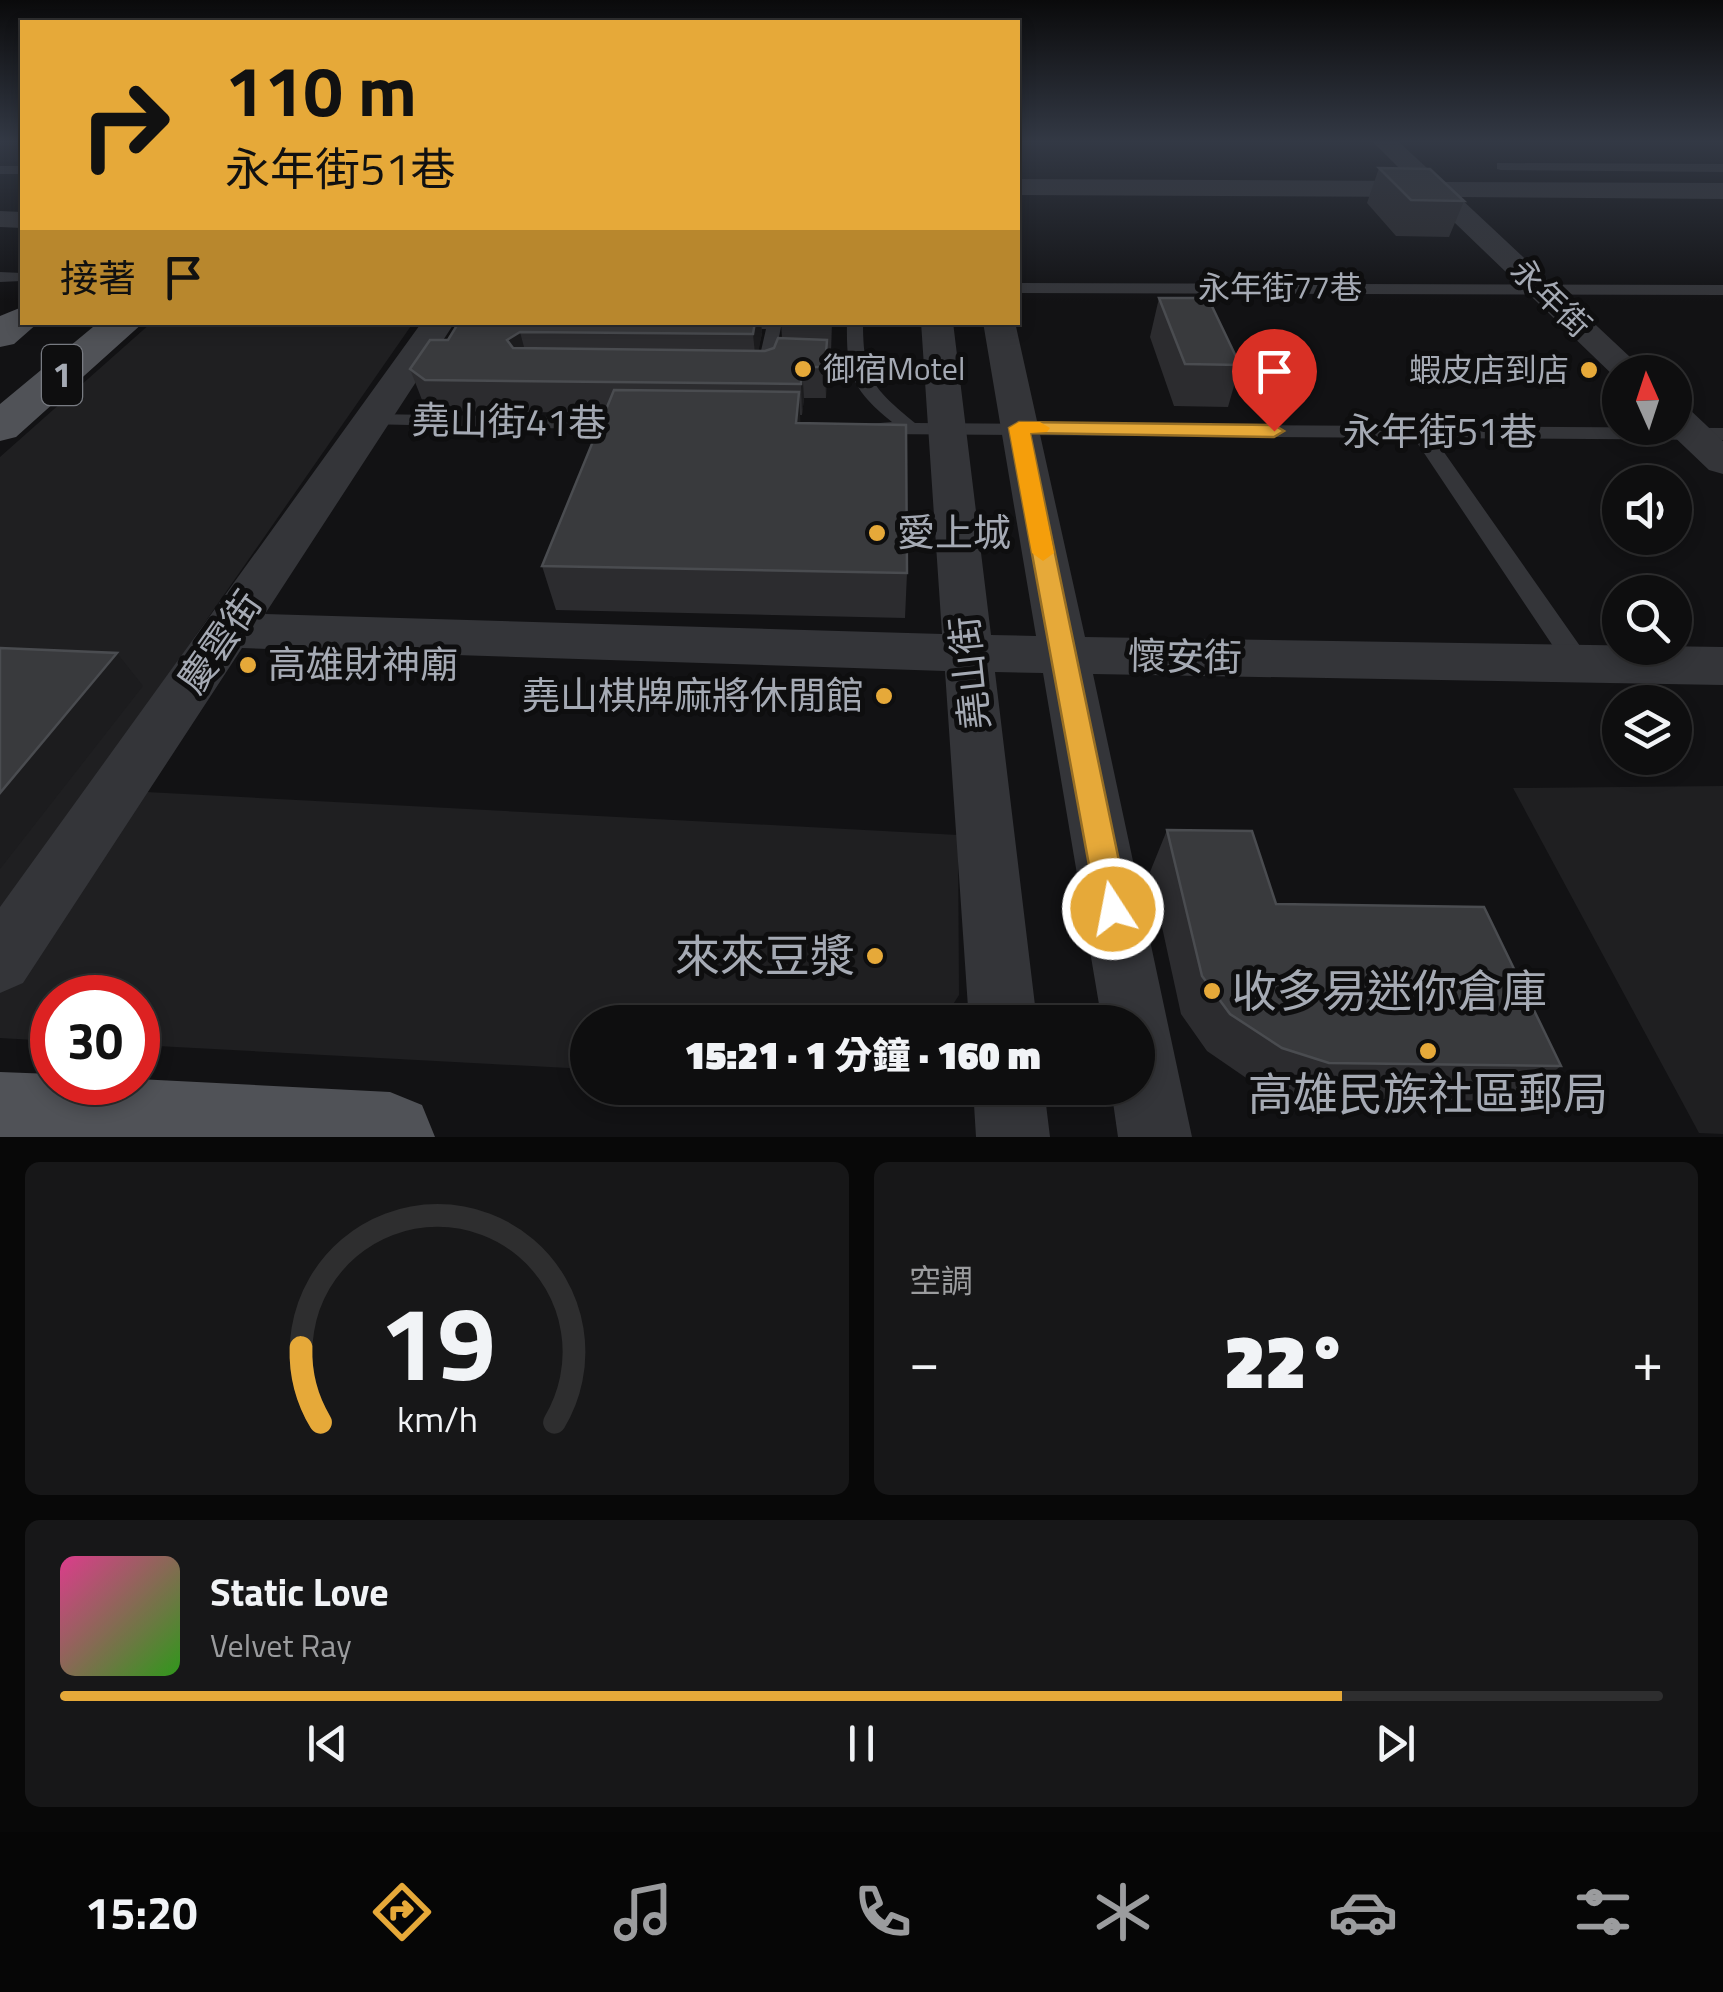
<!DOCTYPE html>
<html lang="zh-TW">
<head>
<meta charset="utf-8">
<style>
  :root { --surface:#0e0e0f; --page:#171718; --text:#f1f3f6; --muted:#9b9c9e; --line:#2e2e2f; --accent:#e6a939 }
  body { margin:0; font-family:"Titillium Web","Noto Sans TC",sans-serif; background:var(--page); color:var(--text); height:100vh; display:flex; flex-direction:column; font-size:38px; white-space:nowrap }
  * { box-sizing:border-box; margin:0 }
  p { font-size:32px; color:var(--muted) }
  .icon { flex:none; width:55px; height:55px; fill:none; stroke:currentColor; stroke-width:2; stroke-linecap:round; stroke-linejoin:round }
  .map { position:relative; height:1137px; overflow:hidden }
  .drawer { display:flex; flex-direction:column; gap:25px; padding:25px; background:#080808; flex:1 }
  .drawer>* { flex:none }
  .hud { position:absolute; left:20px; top:20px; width:1000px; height:305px; border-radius:0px; box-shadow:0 5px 15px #0003,0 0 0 2px var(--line); background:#e6a939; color:#111; overflow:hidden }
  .needle { width:65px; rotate:357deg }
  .controls { position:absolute; left:1602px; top:355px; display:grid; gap:20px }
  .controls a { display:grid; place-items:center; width:90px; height:90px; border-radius:50%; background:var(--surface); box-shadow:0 5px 15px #0003,0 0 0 2px var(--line); font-size:50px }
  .speed { position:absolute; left:30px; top:975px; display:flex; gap:20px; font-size:50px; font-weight:700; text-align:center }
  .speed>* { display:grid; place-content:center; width:130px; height:130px; border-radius:50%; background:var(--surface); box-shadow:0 5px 15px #0003,0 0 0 2px var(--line); line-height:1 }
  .speed .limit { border:15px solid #d22; background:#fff; color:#111 }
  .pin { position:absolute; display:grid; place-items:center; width:85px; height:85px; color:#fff; margin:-102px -42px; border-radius:50% 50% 50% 0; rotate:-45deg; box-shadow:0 0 10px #0007 }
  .pin .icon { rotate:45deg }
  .me { position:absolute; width:110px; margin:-55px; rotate:349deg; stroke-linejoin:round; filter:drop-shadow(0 0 8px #0008) }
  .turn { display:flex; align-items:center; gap:35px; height:210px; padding:0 40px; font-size:45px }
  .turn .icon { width:130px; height:130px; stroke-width:2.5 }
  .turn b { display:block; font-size:70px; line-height:85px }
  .then { display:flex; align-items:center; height:95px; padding:0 40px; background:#0003; gap:20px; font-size:38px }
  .big { font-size:75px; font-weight:800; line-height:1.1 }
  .drawer .tile { flex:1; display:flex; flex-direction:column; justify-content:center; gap:15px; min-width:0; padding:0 35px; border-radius:15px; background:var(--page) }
  .drawer .dial { align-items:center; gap:0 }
  .dial svg { height:260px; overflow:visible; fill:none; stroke:var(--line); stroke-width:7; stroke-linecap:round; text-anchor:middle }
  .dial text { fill:var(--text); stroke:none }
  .song { display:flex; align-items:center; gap:30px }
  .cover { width:120px; height:120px; border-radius:15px; background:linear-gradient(135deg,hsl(330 70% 55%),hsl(110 70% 35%)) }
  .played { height:10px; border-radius:5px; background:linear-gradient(90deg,var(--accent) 80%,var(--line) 80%) }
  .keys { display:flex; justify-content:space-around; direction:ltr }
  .heat { display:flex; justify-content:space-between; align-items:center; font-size:55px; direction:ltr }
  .drawer .tiles { flex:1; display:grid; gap:25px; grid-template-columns:1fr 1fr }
  .tile:last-child { grid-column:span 2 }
  .trip { position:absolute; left:570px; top:1005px; width:585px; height:100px; border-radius:50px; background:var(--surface); box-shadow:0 5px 15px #0003,0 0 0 2px var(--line); font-weight:800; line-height:100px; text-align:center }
  .tabs { display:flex; height:160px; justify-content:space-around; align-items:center; background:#060606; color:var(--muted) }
  .tabs .icon { width:70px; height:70px }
  .tabs .selected { color:var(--accent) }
  .tabs b { font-size:45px; color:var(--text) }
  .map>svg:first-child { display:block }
  .built { fill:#1f1f21 }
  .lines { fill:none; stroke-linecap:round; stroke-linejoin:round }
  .lane { fill:#343539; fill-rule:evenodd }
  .street { fill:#343539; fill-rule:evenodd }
  .primary { fill:#505257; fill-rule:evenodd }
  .wall { fill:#2c2c2f }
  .shaded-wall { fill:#1c1c1e }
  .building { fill:#393a3d; stroke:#4a4c50; stroke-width:2.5 }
  .route { fill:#e6a939; stroke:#966e25; stroke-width:2.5 }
  .slow { fill:#f59e0b }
  .poi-dot { fill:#e6a939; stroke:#0e0e0f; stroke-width:4 }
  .labels { text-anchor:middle; stroke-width:10; stroke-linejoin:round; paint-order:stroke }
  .far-street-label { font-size:32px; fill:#a5aab4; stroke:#0e0e0f }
  .far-poi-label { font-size:32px; fill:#a5aab4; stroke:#0e0e0f; text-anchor:start }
  .shield { fill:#0e0e0f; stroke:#787b82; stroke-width:2.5 }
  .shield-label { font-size:35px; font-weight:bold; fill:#a5aab4 }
  .street-label { font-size:38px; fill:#a5aab4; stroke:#0e0e0f }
  .poi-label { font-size:38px; fill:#a5aab4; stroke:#0e0e0f; text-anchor:start }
  .near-poi-label { font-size:45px; fill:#a5aab4; stroke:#0e0e0f; text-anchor:end }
</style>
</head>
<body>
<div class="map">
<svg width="1723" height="1137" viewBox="0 0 1723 1137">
  <rect width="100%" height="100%" fill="#121214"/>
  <!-- built -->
  <path class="built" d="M 151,323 L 413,323 L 89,789 L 958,835 L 959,995 L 942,1022 L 588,1022 L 587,1069 L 138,1045 L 138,998 L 52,998 L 52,1041 L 0,1038 L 0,457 Z
    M 1723,786 L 1723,1134 L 1699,1133 L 1513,788 Z"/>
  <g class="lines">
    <!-- lane -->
    <path class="lane" d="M 1497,163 L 1723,164 L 1723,172 L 1501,170 L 1497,169 Z
      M 0,166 L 22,166 L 22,174 L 0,174 Z
      M 0,272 L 22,273 L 22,281 L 0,282 Z
      M 1018,283 L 1723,285 L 1723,295 L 1018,293 Z
      M 727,322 L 782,322 L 771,377 L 765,378 L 756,373 L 766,329 L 734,329 Z
      M 847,322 L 863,322 C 863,379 873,388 915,423 L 1723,428 L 1723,440 L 1434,438 L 1587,656 L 1590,663 L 1587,670 L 1569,670 L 1414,438 L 875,434 L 866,428 L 868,424 L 892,422 C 852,389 846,375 847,322 Z
      M 372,414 L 628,418 L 637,424 L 628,430 L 365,424 L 363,420 Z"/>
    <!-- street -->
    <path class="street" d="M 1373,142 L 1399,142 L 1442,182 L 1723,183 L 1723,199 L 1459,197 L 1646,372 L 1620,372 L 1620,380 L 1617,379 L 1428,197 L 1018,195 L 1018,179 L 1412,181 Z
      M 0,211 L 22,212 L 22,228 L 0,227 Z
      M 422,322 L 455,322 L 265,614 L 942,634 L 921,322 L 953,322 L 991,635 L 1036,636 L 983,322 L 1015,322 L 1085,637 L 1723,647 L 1723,685 L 1093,674 L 1192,1137 L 1118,1137 L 1111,1088 L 1138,1088 L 1138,1022 L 1102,1022 L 1043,673 L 995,672 L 1037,1022 L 969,1022 L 945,671 L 242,648 L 23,983 L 0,993 L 0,907 Z
      M 1675,405 L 1688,408 L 1723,441 L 1723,474 L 1709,470 L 1665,428 L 1675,428 Z
      M 973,1088 L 1044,1088 L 1050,1137 L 976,1137 Z"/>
    <!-- primary -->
    <path class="primary" d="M 22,307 L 22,322 L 39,322 L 14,344 L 0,347 L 0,316 Z
      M 99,322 L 144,322 L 16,437 L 0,441 L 0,404 Z
      M 0,1072 L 52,1074 L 52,1082 L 138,1082 L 138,1079 L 390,1092 L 422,1105 L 435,1137 L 0,1137 Z"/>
  </g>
  <!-- wall -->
  <path class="wall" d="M 1379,168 L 1464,201 L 1449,237 L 1396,236 L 1367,203 Z
    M 1159,298 L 1240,365 L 1228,407 L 1174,406 L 1150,337 Z
    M 459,322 L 761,322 L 762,333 L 758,351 L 765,351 L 774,348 L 782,339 L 781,322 L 832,322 L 831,353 L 827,353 L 826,398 L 804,398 L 802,415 L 800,415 L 800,423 L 907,573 L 905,618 L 556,610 L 542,566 L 605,413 L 436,411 L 422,400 L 410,369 L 448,340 Z
    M 1167,830 L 1276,904 L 1561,1066 L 1516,1101 L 1298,1098 L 1255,1084 L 1207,1051 L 1181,1014 L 1150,872 Z"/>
  <!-- shaded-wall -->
  <path class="shaded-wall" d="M 755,322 L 761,322 L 762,333 L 756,364 L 753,334 Z
    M 520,332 L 528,362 L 515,370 L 507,340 Z
    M 827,340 L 828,370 L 826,398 L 825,367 Z
    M 802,367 L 804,398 L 802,415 L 801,384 Z
    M 799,392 L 801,434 L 796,423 Z
    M 117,653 L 143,686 L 0,869 L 0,793 Z"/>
  <!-- building -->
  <path class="building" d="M 1379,168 L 1430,169 L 1464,201 L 1411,200 Z
    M 1159,298 L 1208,298 L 1240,365 L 1185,364 Z
    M 459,322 L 755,322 L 753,334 L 520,332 L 507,340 L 513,348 L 765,351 L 774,348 L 778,338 L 827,340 L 825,367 L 802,367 L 801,384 L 425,380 L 410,369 L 430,340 L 448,340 Z
    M 614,390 L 799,392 L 796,423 L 906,425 L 907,573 L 542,566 Z
    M 0,648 L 117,653 L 0,793 Z
    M 1167,830 L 1252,831 L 1276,904 L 1484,907 L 1561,1066 L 1329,1063 L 1282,1048 L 1230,1014 L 1202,976 Z"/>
  <!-- sky -->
  <linearGradient id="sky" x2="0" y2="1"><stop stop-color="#0a0a0b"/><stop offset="0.47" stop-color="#333945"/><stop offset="1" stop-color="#333945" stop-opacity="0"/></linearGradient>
  <rect width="1723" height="301" fill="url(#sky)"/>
  <!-- route -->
  <path class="route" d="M 1019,422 L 1274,425 L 1284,431 L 1274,437 L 1030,433 L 1129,909 L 1124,920 L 1113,924 L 1102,920 L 1097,909 L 1009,428 Z"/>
  <!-- slow -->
  <path class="slow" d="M 1040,422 L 1050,428 L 1047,432 L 1030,433 L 1054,553 L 1043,561 L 1032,553 L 1009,428 L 1019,422 Z"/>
  <!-- markers -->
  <g class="poi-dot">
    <circle cx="803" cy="369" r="10"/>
    <circle cx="1589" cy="370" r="10"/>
    <circle cx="877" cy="533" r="10"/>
    <circle cx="248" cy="665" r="10"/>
    <circle cx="884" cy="696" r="10"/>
    <circle cx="875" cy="956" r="10"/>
    <circle cx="1212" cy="991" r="10"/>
    <circle cx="1428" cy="1051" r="10"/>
  </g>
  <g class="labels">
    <!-- far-street labels -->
    <g class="far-street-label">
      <text x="1280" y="299">永年街77巷</text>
      <text transform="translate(1551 298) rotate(44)" y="11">永年街</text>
    </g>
    <!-- far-poi labels -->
    <g class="far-poi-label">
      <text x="823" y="380">御宿Motel</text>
      <text x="1569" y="381" text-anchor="end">蝦皮店到店</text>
    </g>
    <!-- shield labels -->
    <rect class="shield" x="42" y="345" width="40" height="60" rx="8"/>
    <g class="shield-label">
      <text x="62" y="387">1</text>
    </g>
    <!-- street labels -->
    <g class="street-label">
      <text transform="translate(509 422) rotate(1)" y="13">堯山街41巷</text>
      <text x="1440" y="445">永年街51巷</text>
      <text transform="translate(220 642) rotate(-55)" y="13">慶雲街</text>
      <text transform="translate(1185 657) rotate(1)" y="13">懷安街</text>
      <text transform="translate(970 673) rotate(-96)" y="13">堯山街</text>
    </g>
    <!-- poi labels -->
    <g class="poi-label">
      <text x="897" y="546">愛上城</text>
      <text x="268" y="678">高雄財神廟</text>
      <text x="864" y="709" text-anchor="end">堯山棋牌麻將休閒館</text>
    </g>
    <!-- near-poi labels -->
    <g class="near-poi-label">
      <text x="855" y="972">來來豆漿</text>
      <text x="1232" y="1007" text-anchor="start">收多易迷你倉庫</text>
      <text x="1428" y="1110" text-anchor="middle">高雄民族社區郵局</text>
    </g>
  </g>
</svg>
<div class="controls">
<a><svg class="needle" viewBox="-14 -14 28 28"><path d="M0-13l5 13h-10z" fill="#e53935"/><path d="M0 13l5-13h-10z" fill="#9b9c9e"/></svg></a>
<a><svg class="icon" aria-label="sound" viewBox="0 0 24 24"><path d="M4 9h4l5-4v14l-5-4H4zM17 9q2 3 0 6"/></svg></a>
<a><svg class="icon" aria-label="search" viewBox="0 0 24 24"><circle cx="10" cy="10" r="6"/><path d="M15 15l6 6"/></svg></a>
<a><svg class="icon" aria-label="layers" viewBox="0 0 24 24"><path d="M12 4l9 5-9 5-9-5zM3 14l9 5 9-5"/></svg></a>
</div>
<div class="speed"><div class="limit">30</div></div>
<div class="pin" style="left:1274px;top:431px;background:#d93025"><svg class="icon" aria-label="arrive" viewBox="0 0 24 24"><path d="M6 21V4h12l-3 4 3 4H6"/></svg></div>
<svg class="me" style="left:1113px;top:909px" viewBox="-20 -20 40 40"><circle r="17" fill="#e6a939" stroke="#fff" stroke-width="3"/><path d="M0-11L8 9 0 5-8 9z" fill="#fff"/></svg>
<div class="trip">15:21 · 1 分鐘 · 160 m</div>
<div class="hud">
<div class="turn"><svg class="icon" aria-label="right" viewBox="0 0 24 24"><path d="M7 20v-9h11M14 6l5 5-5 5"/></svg><div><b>110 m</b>永年街51巷</div></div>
<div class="then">接著<svg class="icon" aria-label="arrive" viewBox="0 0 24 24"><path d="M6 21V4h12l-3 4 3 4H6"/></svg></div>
</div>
</div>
<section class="drawer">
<div class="tiles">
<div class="tile dial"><svg viewBox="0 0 100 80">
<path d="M14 69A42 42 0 1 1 86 69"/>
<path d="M14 69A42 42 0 0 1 8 46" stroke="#e6a939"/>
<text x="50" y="56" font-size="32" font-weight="700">19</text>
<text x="50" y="72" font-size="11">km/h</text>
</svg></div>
<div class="tile"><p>空調</p>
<div class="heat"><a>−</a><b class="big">22°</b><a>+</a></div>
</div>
<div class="tile">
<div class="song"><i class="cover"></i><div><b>Static Love</b><p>Velvet Ray</p></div></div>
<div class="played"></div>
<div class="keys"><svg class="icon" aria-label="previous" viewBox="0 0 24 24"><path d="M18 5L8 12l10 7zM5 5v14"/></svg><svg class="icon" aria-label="pause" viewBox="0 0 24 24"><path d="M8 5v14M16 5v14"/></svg><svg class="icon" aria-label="next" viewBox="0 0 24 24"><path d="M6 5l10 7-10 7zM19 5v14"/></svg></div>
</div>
</div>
</section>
<nav class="tabs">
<b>15:20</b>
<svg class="icon selected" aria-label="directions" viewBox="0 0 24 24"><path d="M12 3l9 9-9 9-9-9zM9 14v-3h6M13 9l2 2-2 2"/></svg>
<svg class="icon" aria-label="music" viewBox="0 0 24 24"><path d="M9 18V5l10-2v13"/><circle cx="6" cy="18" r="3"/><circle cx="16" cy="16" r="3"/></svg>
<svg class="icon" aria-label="phone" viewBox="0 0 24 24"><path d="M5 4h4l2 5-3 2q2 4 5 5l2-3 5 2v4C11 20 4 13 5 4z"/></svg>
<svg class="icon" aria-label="climate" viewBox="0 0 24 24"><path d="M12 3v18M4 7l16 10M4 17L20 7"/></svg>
<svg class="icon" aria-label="car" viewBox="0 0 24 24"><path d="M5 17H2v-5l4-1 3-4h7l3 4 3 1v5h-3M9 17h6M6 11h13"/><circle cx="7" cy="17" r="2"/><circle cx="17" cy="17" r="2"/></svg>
<svg class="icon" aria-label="filters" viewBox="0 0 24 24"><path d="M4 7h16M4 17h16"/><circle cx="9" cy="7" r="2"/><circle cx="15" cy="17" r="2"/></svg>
</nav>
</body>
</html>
